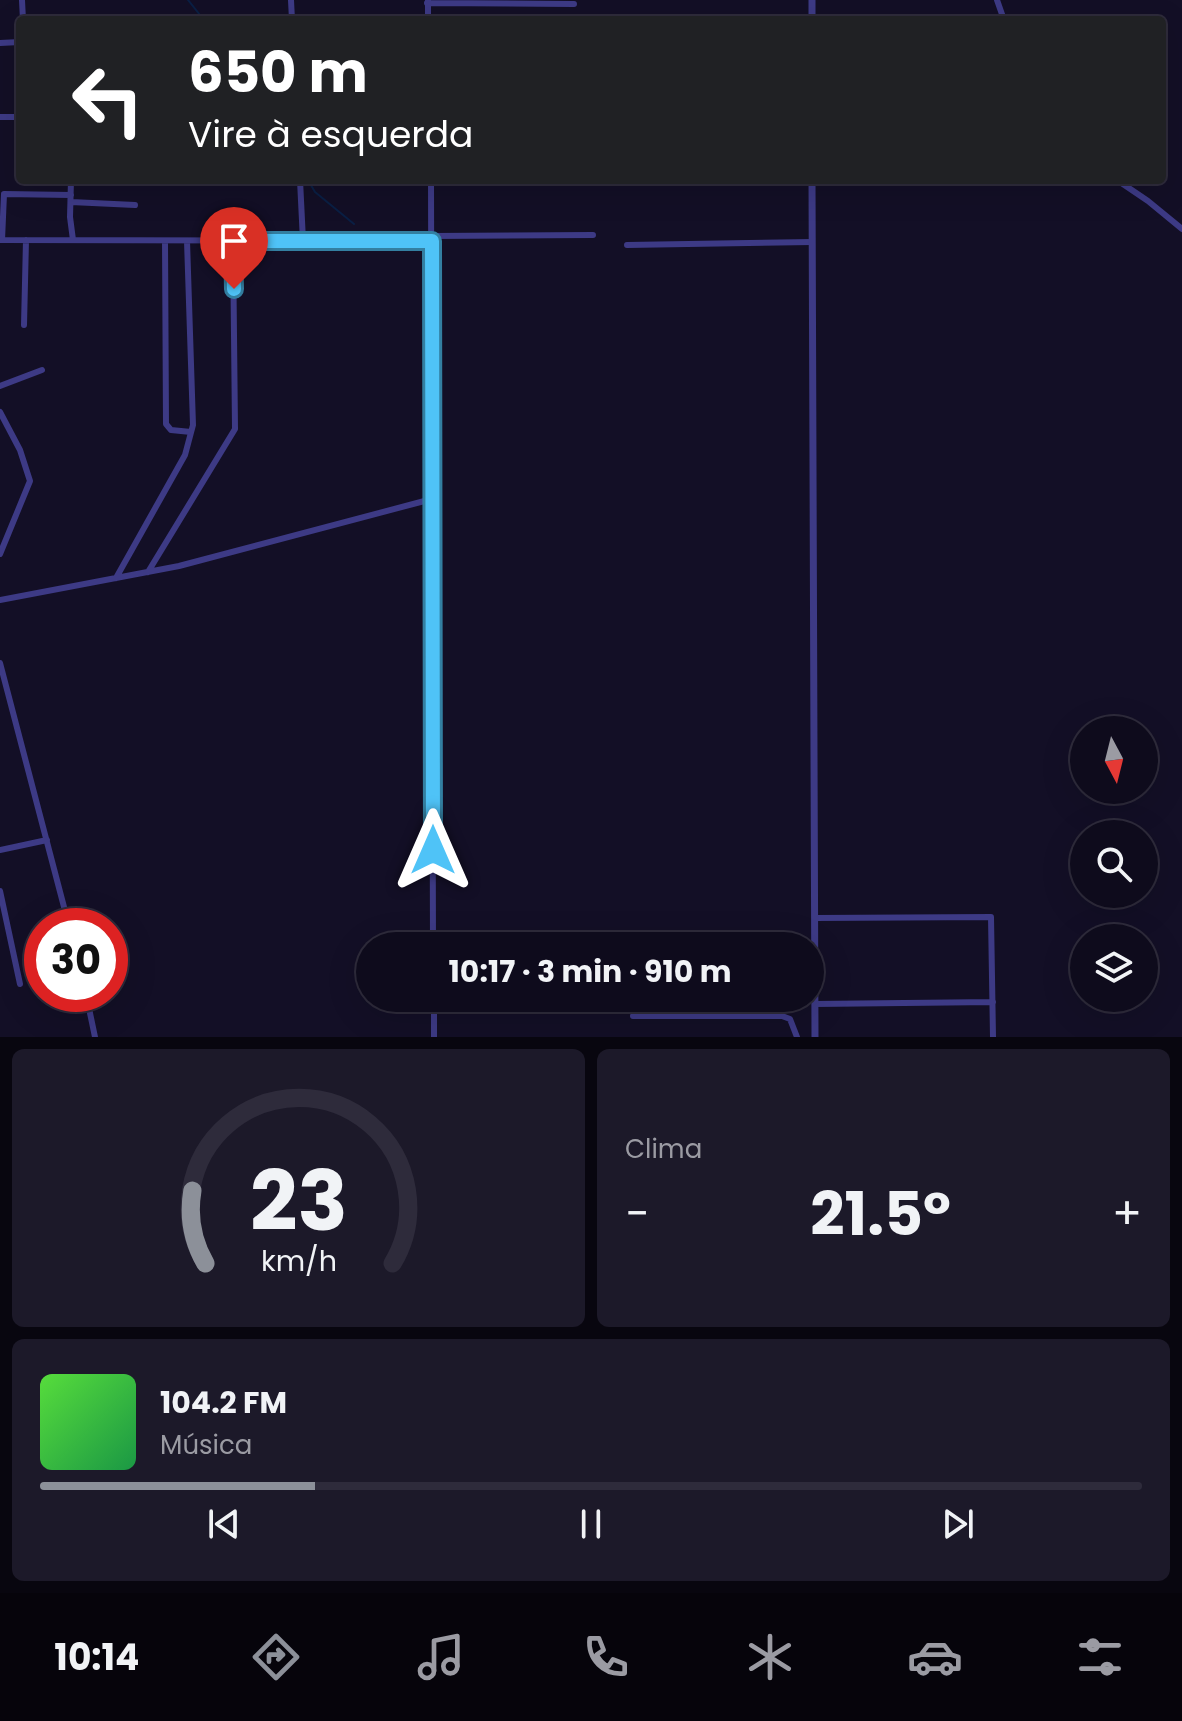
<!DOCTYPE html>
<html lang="pt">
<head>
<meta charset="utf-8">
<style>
  :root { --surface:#0e0b1c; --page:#1c1929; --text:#f1f3f6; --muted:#9b9ba3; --line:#2e2b3b; --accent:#8c9099 }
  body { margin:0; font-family:Poppins,sans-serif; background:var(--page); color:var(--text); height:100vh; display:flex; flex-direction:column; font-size:30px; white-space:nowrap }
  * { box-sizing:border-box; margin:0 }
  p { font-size:26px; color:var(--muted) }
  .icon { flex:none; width:44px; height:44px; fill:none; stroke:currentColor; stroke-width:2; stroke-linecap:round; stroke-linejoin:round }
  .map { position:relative; height:1037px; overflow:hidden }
  .details { display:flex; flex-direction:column; gap:12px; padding:12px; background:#08060f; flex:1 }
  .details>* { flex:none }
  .top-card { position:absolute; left:16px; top:16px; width:1150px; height:168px; border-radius:8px; box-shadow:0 8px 32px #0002,0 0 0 2px var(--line); background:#202124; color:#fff; overflow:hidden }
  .needle { width:52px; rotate:173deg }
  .controls { position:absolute; left:1070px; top:716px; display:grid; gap:16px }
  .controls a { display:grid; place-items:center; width:88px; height:88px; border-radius:50%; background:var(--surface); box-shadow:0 8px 32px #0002,0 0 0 2px var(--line); font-size:40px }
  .speed { position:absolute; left:24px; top:908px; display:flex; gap:16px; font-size:40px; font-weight:700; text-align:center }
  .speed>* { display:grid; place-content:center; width:104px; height:104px; border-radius:50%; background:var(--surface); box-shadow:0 8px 32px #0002,0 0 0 2px var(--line); line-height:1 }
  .speed .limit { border:12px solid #d22; background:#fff; color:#111 }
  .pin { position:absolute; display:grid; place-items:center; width:68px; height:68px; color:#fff; margin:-82px -34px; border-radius:50% 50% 50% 0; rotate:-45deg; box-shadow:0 0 8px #0007 }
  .pin .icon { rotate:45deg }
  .me { position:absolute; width:88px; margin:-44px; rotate:0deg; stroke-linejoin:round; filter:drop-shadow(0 0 6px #0008) }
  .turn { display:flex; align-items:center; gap:28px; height:168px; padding:0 40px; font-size:36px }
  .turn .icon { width:104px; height:104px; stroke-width:2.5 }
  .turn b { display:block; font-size:56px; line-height:68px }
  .big { font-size:60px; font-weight:700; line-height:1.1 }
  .details .widget { flex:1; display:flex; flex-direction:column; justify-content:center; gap:12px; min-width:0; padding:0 28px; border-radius:12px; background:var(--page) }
  .details .dial { align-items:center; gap:0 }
  .dial svg { height:208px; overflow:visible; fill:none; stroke:var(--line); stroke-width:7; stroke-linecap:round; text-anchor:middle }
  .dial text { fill:var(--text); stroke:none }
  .song { display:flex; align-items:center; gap:24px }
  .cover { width:96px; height:96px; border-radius:12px; background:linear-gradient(135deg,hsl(110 70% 55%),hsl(140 70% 35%)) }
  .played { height:8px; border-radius:4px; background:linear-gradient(90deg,var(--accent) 25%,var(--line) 25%) }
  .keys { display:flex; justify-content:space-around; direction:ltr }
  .heat { display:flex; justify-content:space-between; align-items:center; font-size:44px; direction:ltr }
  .details .tiles { flex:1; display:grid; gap:12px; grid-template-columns:1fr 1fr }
  .widget:last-child { grid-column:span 2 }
  .trip { position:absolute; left:356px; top:932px; width:468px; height:80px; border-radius:40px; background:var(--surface); box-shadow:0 8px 32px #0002,0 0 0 2px var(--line); font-weight:700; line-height:80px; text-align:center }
  .tab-bar { display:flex; height:128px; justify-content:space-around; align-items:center; background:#06040b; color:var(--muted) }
  .tab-bar .icon { width:56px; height:56px }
  .tab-bar .active { color:var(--accent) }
  .tab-bar b { font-size:36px; color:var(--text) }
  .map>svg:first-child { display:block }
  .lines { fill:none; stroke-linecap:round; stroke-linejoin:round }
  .stream { stroke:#0a1f44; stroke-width:2 }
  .minor { stroke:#3d3a85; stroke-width:6 }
  .tertiary { stroke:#3d3a85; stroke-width:7 }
  .route-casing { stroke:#337fa1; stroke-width:20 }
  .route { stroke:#4fc3f7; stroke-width:14 }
</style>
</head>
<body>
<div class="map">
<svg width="1182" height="1037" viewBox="0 0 1182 1037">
  <rect width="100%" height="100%" fill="#130f26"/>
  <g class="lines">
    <!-- stream -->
    <path class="stream" d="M 188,0 L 204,20
      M 308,180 L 315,192 L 354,224"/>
    <!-- minor -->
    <path class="minor" d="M 22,0 L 23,20
      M 291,0 L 292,20
      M 428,0 L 428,20
      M 997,0 L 1004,20
      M 427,3 L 574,4
      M 0,43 L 20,42
      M 0,117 L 20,117
      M 71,180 L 70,217 L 73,240
      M 300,180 L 303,241
      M 431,180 L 433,946
      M 1117,180 L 1148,201 L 1182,229
      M 71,202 L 135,205
      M 432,236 L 593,235
      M 0,240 L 432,241
      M 2,240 L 4,194 L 71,195
      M 165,241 L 166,424 L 171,430 L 191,432
      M 627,245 L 812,242
      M 24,325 L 26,240
      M 0,386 L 42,370
      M 0,412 L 20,450 L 30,481 L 0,554
      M 148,572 L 235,429 L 233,241
      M 116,578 L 185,455 L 193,425 L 187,241
      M 0,600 L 179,566 L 432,499
      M 0,663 L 69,926
      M 0,850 L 47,840
      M 0,891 L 20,984
      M 815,918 L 991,917 L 993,1037
      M 86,994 L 95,1037
      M 434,998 L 434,1037
      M 815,1004 L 993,1002
      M 633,1016 L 782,1016 L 790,1019 L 797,1037"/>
    <!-- tertiary -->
    <path class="tertiary" d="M 812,0 L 812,20
      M 812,180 L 815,1037"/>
  </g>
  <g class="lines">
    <defs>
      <path id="route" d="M 234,289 L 233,241 L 432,241 L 433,850"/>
    </defs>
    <!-- route casing -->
    <use href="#route" class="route-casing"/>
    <!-- route -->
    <use href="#route" class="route"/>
  </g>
</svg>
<div class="controls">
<a><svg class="needle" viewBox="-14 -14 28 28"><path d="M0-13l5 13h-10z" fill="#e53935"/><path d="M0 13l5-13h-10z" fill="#9b9ba3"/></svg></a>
<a><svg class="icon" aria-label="search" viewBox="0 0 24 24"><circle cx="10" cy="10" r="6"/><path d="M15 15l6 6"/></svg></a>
<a><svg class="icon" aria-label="layers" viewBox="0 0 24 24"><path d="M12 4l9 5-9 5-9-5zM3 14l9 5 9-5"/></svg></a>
</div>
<div class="speed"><div class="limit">30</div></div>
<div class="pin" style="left:234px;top:289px;background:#d93025"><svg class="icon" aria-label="arrive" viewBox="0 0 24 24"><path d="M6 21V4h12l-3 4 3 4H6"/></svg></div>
<svg class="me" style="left:433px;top:850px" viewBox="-20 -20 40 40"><path d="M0-17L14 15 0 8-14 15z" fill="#4fc3f7" stroke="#fff" stroke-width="4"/></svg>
<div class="trip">10:17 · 3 min · 910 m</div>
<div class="top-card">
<div class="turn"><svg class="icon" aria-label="left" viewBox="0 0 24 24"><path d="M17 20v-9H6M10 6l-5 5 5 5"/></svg><div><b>650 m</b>Vire à esquerda</div></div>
</div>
</div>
<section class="details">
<div class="tiles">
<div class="widget dial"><svg viewBox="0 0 100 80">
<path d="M14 69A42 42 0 1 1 86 69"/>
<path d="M14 69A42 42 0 0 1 9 41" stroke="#8c9099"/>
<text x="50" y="56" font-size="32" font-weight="700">23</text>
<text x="50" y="72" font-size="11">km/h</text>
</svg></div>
<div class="widget"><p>Clima</p>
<div class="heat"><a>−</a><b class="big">21.5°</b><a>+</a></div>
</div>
<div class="widget">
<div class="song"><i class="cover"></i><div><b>104.2 FM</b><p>Música</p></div></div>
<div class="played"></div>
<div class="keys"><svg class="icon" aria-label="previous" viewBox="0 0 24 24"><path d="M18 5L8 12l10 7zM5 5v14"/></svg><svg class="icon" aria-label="pause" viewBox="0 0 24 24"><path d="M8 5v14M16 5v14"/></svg><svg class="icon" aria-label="next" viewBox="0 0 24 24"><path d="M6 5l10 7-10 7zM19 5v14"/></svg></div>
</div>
</div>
</section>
<nav class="tab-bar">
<b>10:14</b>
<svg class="icon active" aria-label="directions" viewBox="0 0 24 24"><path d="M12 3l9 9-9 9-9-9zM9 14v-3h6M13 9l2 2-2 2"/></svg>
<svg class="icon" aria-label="music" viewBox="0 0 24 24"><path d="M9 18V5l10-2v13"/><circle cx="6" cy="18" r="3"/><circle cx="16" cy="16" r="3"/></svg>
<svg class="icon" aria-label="phone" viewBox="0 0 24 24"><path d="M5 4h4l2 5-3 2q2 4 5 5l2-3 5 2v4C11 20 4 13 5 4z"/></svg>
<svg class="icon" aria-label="climate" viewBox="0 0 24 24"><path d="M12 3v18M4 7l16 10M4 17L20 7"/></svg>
<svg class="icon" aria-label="car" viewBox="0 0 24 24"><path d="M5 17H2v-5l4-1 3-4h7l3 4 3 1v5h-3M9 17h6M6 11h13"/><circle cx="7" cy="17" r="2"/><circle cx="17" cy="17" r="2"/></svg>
<svg class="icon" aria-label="filters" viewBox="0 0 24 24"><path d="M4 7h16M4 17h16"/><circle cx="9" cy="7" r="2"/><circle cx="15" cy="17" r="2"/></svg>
</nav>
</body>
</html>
